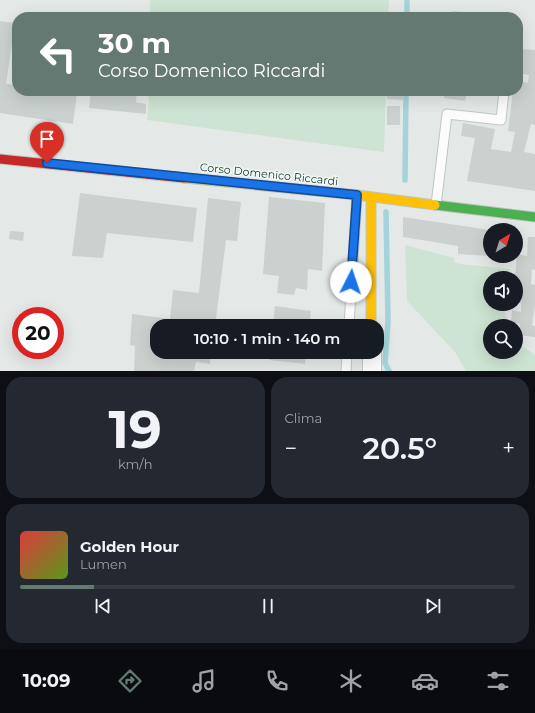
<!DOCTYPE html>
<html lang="it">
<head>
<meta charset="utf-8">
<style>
  :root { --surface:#171b24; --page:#242831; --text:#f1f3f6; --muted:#9ea1a6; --line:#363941; --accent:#657973 }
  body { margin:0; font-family:Montserrat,sans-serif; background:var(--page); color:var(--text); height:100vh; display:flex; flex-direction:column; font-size:15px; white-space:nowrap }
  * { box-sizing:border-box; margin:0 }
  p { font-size:13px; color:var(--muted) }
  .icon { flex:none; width:22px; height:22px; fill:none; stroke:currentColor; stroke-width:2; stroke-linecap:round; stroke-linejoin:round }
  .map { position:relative; height:371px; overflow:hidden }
  .side { display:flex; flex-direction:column; gap:6px; padding:6px; background:#0d0f14; flex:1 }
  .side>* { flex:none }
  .top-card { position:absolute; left:12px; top:12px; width:511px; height:84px; border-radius:16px; box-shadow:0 4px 16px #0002; background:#657973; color:#fff; overflow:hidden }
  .needle { width:26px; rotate:38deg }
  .fabs { position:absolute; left:483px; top:223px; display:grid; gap:8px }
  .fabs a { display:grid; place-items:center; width:40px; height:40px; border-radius:50%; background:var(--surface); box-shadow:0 4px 16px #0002; font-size:20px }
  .speed { position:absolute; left:12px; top:307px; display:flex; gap:8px; font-size:20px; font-weight:700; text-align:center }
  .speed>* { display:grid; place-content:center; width:52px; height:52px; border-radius:50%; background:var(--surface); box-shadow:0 4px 16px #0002; line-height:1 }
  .speed .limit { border:6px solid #d22; background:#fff; color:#111 }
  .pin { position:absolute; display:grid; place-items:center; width:34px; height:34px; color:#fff; margin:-41px -17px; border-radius:50% 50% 50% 0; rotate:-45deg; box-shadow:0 0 4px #0007 }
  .pin .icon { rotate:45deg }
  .me { position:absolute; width:44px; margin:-22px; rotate:4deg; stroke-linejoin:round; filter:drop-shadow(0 0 3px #0008) }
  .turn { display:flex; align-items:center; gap:14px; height:84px; padding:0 20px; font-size:18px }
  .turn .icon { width:52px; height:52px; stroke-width:2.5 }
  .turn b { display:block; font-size:28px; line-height:34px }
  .big { font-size:30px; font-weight:600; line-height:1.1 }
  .side .card { flex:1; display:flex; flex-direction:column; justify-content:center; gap:6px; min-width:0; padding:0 14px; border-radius:16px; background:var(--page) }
  .side .dial { align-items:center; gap:0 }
  .dial b { font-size:52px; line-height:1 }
  .song { display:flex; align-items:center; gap:12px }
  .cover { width:48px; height:48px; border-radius:6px; background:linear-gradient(135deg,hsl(0 70% 55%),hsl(90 70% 35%)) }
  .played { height:4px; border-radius:2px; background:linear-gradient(90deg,var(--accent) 15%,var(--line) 15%) }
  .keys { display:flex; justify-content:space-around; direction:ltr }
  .heat { display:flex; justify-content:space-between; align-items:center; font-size:22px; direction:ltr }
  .side .tiles { flex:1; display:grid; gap:6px; grid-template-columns:1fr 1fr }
  .card:last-child { grid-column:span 2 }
  .trip { position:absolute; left:150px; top:319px; width:234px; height:40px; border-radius:16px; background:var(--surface); box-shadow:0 4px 16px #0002; font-weight:600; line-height:40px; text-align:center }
  .menu { display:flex; height:64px; justify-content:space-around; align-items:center; background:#090b0e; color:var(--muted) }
  .menu .icon { width:28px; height:28px }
  .menu .selected { color:var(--accent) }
  .menu b { font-size:18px; color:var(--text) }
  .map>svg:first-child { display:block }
  .green { fill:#cde3d3 }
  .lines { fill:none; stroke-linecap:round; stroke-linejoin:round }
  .stream { stroke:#a4d4d9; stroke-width:5.5 }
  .building { fill:#cbd1ce }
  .lane-casing { stroke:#c1c6c4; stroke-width:11 }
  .street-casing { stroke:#c1c6c4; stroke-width:20 }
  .fast-casing { stroke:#bdc5c2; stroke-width:11 }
  .slow-casing { stroke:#bdc5c2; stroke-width:11 }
  .jam-casing { stroke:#bdc5c2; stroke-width:11 }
  .lane { stroke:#fbfcfb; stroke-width:9 }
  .street { stroke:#fbfcfb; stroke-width:18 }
  .fast { stroke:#4caf50; stroke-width:9 }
  .slow { stroke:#ffc107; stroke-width:9 }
  .jam { stroke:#c62828; stroke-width:9 }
  .route-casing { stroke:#114b97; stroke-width:10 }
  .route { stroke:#1a73e8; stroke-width:7 }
  .labels { text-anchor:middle; stroke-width:3; stroke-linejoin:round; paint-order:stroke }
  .street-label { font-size:11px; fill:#213d34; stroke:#f2f9f5 }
</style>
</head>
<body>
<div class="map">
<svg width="535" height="371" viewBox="0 0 535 371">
  <rect width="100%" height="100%" fill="#e4e9e7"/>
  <!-- green -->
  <path class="green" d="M 150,0 L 389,0 L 388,17 L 150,17 Z
    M 147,91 L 386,91 L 384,152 L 147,120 L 149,102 Z
    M 405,245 L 454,258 L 454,262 L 460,264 L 510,269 L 509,278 L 490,278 L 490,304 L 506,304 L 505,312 L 507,326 L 490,326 L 490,352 L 516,352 L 516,342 L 535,355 L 535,371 L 466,371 L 455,352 L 407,301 Z"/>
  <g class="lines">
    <!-- stream -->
    <path class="stream" d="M 407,0 L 407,17
      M 405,180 L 406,91
      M 386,212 L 388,322 L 385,363 L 389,371"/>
  </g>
  <!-- building -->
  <path class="building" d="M 453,11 L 481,14 L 480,17 L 452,17 Z
    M 0,21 L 15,23 L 6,84 L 17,85 L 17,91 L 62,91 L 77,93 L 73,124 L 0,113 Z
    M 521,49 L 535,50 L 535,125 L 531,124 L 524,152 L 535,154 L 535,191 L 467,181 L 475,138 L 461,136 L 463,123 L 495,129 L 491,149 L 511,152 L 515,132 L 508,131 L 513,91 L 518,91 L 518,81 L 528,83 L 529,75 L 518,73 Z
    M 91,91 L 137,91 L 136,102 L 146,104 L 146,114 L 89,108 Z
    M 387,91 L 404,91 L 404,100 L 387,99 Z
    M 445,91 L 467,93 L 465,101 L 444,98 Z
    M 387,106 L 400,106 L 400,125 L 387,125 Z
    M 80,193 L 197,208 L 193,242 L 107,233 L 103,258 L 72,256 Z
    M 269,197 L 325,203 L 322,271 L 308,269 L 307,290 L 296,288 L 294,295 L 277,293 L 279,276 L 263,274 Z
    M 208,198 L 241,202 L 237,241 L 226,240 L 215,326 L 157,326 L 157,352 L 211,352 L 210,364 L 196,362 L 194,371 L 134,371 L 135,346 L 130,345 L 132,314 L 170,319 L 173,290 L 199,293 Z
    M 403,217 L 490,230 L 490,256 L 458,254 L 458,246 L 403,237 Z
    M 10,231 L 24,232 L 23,241 L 9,239 Z
    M 528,237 L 535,237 L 535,270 L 532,269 L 531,284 L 535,285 L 535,305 L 532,325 L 535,326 L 535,337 L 518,335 L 520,324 L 511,322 L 512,310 L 521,312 L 521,303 L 516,302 L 516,278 L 515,278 L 517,254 L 527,256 Z
    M 275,306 L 311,311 L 309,326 L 273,326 Z
    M 230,319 L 255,321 L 254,326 L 229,326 Z
    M 270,352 L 306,352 L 305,364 L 269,360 Z"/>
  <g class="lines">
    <defs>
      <path id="lane" d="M 436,205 L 447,114 L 501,120 L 504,91
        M 349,326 L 357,195
        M 346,371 L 347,352"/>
      <path id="street" d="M 372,352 L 372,371"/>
      <path id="fast" d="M 435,205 L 535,217"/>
      <path id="slow" d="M 184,178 L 357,195 L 435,205
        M 371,197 L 371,326"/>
      <path id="jam" d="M 0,159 L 184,178"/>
    </defs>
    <!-- lane casing -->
    <use href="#lane" class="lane-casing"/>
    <!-- street casing -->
    <use href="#street" class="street-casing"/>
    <!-- fast casing -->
    <use href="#fast" class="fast-casing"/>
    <!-- slow casing -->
    <use href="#slow" class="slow-casing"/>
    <!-- jam casing -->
    <use href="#jam" class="jam-casing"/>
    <!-- lane -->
    <use href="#lane" class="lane"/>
    <!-- street -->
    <use href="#street" class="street"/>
    <!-- fast -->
    <use href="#fast" class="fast"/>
    <!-- slow -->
    <use href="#slow" class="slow"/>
    <!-- jam -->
    <use href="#jam" class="jam"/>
  </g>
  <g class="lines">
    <defs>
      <path id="route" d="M 47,163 L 357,195 L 351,282"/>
    </defs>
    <!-- route casing -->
    <use href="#route" class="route-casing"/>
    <!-- route -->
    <use href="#route" class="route"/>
  </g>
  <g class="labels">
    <!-- street labels -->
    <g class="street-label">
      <text transform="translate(269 174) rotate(6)" y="4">Corso Domenico Riccardi</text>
    </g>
  </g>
</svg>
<div class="fabs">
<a><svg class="needle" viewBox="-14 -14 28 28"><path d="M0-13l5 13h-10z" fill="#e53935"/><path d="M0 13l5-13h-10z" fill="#9ea1a6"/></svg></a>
<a><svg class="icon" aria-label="sound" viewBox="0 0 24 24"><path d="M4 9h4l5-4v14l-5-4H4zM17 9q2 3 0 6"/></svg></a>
<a><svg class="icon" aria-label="search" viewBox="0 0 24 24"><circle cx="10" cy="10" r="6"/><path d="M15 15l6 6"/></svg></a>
</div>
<div class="speed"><div class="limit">20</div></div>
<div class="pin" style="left:47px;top:163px;background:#d93025"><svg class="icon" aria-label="arrive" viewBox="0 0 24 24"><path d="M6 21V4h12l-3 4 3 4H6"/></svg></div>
<svg class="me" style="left:351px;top:282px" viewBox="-20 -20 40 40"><circle r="19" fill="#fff"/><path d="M0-13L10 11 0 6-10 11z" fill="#1a73e8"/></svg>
<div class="trip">10:10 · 1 min · 140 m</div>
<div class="top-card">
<div class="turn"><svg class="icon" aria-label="left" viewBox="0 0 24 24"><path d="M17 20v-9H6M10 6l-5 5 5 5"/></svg><div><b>30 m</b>Corso Domenico Riccardi</div></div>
</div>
</div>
<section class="side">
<div class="tiles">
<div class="card dial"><b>19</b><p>km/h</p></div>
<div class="card"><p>Clima</p>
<div class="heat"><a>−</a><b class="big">20.5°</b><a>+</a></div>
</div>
<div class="card">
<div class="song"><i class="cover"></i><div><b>Golden Hour</b><p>Lumen</p></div></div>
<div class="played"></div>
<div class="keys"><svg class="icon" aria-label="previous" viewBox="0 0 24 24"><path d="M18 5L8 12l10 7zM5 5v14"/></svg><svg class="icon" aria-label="pause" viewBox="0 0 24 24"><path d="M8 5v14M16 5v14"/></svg><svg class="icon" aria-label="next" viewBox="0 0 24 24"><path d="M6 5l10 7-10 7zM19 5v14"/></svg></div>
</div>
</div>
</section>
<nav class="menu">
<b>10:09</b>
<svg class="icon selected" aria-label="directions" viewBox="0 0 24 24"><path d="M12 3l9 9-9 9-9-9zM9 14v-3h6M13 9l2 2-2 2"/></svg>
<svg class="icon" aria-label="music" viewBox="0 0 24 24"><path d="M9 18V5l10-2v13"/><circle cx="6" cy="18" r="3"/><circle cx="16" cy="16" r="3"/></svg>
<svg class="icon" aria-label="phone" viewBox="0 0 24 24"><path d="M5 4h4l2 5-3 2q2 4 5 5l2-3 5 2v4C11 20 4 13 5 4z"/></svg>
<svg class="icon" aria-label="climate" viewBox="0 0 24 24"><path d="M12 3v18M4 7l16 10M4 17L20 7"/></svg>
<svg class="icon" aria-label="car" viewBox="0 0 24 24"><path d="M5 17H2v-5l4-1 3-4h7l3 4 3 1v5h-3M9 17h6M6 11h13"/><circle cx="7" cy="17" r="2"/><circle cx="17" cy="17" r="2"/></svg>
<svg class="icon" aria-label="filters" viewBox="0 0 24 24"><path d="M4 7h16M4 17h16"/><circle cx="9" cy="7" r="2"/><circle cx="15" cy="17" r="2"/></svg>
</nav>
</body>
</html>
